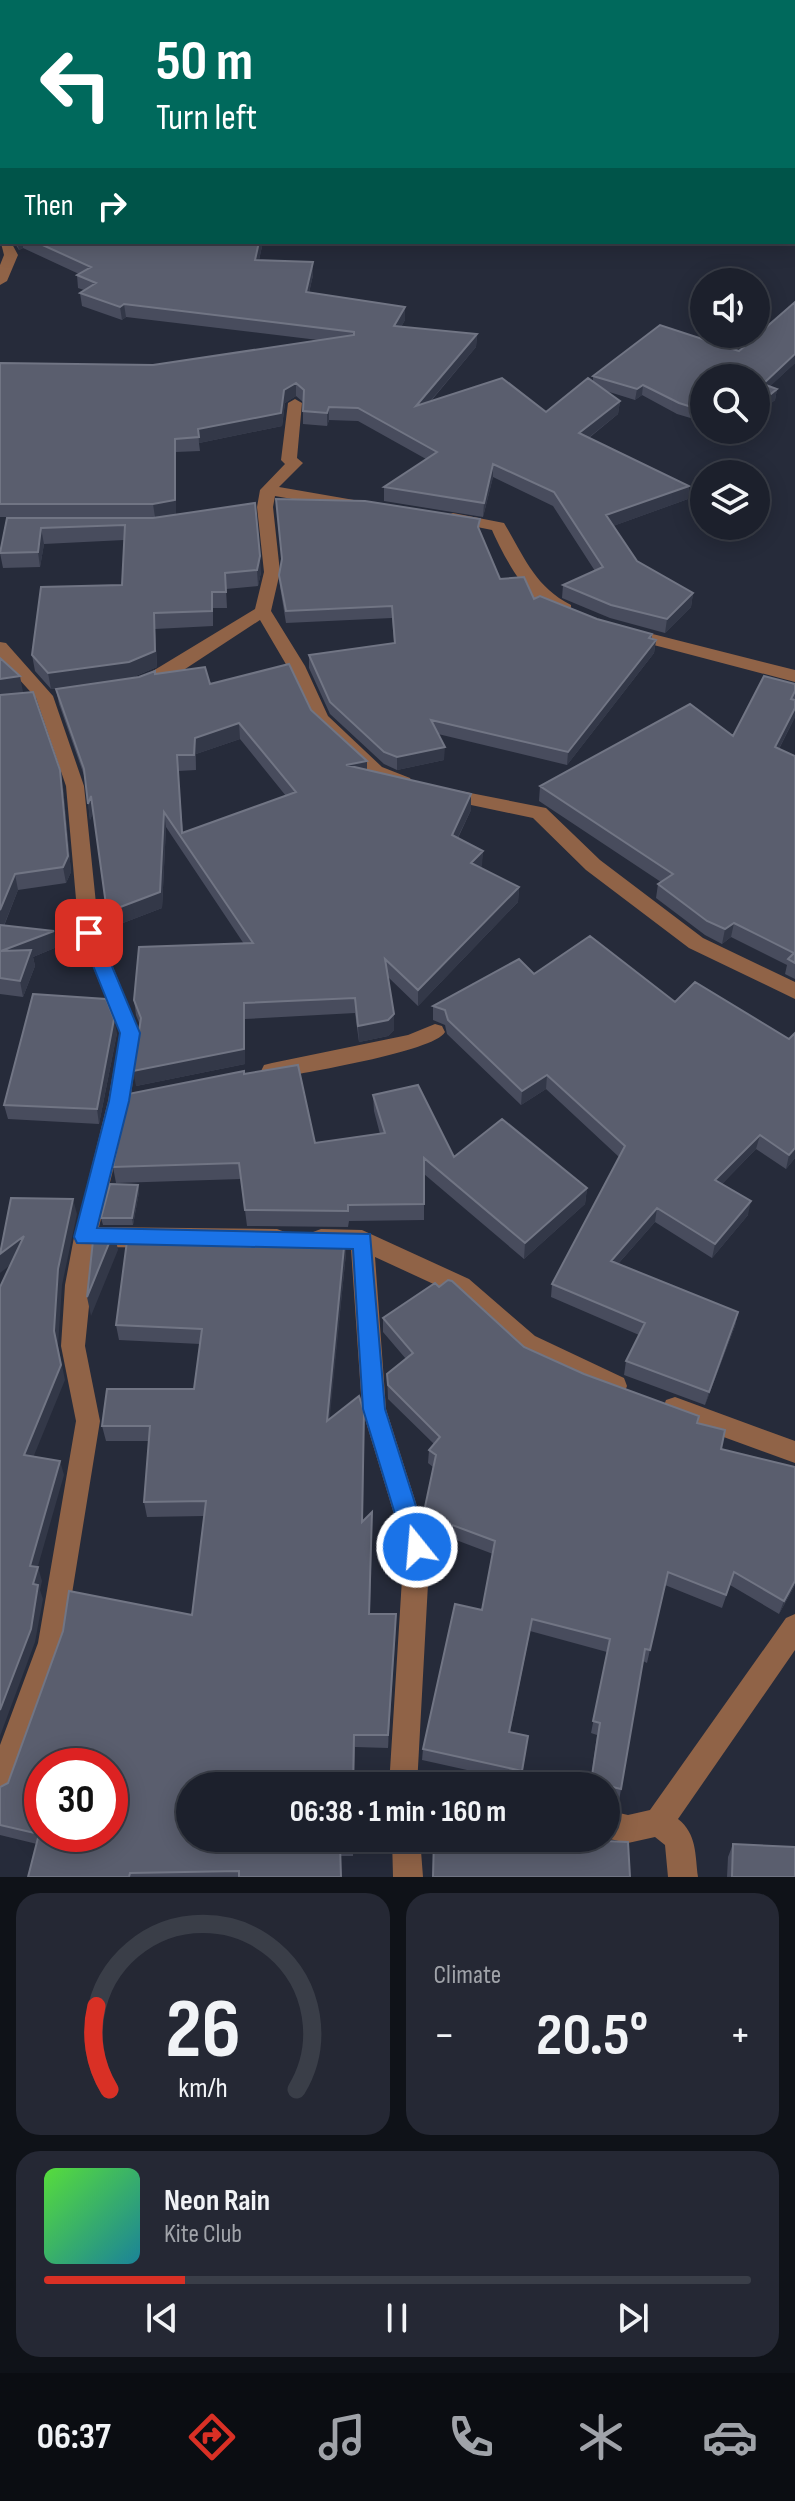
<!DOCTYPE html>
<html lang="en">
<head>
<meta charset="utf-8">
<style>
  :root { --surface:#1c202c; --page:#252834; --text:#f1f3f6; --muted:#a0a3a9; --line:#3a3e48; --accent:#d93025 }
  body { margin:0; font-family:"Sofia Sans Condensed",sans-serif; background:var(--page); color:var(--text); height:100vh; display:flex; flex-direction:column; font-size:30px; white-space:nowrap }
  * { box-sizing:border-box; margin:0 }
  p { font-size:26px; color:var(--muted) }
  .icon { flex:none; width:44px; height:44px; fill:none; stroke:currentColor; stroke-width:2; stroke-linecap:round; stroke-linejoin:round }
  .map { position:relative; height:1877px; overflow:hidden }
  .details { display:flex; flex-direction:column; gap:16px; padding:16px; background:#0f1218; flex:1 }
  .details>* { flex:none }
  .hud { position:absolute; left:0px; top:0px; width:796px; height:244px; box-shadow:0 4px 20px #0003,0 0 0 2px var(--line); background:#00695c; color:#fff; overflow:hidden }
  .fabs { position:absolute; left:690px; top:268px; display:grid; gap:16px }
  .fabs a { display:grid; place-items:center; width:80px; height:80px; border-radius:50%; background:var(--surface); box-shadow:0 4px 20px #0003,0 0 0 2px var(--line); font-size:40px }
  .speed { position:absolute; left:24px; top:1748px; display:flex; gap:16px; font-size:40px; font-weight:700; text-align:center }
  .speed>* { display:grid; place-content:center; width:104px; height:104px; border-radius:50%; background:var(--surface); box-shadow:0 4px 20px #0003,0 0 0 2px var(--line); line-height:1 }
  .speed .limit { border:12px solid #d22; background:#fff; color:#111 }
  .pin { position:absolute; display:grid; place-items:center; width:68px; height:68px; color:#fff; margin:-34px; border-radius:16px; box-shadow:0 4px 12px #0006 }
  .me { position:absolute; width:88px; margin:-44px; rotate:343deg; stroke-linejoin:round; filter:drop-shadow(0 0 6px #0008) }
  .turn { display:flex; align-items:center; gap:28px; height:168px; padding:0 24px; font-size:36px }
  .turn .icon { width:104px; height:104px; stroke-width:2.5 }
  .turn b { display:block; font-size:56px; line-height:68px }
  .then { display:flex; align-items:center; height:76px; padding:0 24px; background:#0003; gap:16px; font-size:30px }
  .big { font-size:60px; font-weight:700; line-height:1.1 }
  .details .widget { flex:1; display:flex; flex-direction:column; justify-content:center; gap:12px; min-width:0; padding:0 28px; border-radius:24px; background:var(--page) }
  .details .dial { align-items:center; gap:0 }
  .dial svg { height:208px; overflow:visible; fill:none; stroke:var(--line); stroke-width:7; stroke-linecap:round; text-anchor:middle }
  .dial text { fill:var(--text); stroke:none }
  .song { display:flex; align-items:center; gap:24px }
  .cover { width:96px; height:96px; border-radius:12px; background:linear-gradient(135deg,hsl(110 70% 55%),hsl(190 70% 35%)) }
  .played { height:8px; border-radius:4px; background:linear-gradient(90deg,var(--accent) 20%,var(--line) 20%) }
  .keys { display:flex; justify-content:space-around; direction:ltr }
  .heat { display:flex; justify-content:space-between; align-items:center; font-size:44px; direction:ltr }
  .details .tiles { flex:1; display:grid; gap:16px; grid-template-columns:1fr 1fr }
  .widget:last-child { grid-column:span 2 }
  .trip { position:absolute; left:176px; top:1772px; width:444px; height:80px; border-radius:40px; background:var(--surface); box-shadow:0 4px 20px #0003,0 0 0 2px var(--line); font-weight:700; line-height:80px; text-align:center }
  .tabs { display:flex; height:128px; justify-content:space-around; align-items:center; background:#0b0d12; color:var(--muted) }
  .tabs .icon { width:56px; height:56px }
  .tabs .selected { color:var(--accent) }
  .tabs b { font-size:36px; color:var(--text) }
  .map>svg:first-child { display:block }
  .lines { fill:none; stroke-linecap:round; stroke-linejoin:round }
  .minor { fill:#906347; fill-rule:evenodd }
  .wall { fill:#484c5d; fill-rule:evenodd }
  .shaded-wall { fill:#333848 }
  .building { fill:#5a5e6e; stroke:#717584; stroke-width:2; fill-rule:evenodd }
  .route { fill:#1a73e8; stroke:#114b97; stroke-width:2 }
</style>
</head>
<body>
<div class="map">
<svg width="795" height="1877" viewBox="0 0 795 1877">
  <rect width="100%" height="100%" fill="#262b3a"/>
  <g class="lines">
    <!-- minor -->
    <path class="minor" d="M 0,239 L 11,242 L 18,255 L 7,281 L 0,285 L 0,265 L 4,255 Z
      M 295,399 L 302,403 L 297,458 L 303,463 L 279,487 L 354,500 L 362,505 L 354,510 L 275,496 L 273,507 L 280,572 L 271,611 L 305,666 L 328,716 L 382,767 L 410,778 L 412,782 L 410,786 L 403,788 L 370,775 L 314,723 L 287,666 L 260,620 L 176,675 L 142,689 L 133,683 L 255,609 L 264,572 L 257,507 L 260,490 L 285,464 L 281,460 L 288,403 Z
      M 453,513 L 504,523 C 524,556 534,586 571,605 L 571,613 C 536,621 503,555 492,530 L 447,521 L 447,515 Z
      M 633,629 L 795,670 L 795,682 L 627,638 L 624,634 Z
      M 0,642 L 6,643 L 53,696 L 84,786 L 99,933 L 140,1033 L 130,1101 L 99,1227 L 277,1229 L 285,1232 L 288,1239 L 285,1246 L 277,1249 L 95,1247 L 85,1346 L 100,1421 L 64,1643 L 10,1794 L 0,1798 L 0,1745 L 38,1643 L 76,1421 L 61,1346 L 65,1285 L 74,1237 L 108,1101 L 120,1033 L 79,933 L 66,786 L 36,698 L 0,658 Z
      M 445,788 L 546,808 L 600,860 L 703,938 L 795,982 L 795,999 L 689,948 L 586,870 L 533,818 L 438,798 L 436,794 Z
      M 435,1024 L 442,1026 L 445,1032 C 434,1052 301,1073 272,1079 L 264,1077 L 261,1071 L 264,1065 L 272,1063 L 408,1035 Z
      M 321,1229 L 362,1230 L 469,1279 L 535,1336 L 624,1378 L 627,1386 L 624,1394 L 615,1397 L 519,1350 L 453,1293 L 375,1257 L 386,1409 L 430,1547 L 417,1786 L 389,1786 L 404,1547 L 362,1409 L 351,1249 L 313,1246 L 310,1239 L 313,1232 Z
      M 675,1397 L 795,1441 L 795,1463 L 666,1416 L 663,1408 L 666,1400 Z
      M 795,1614 L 795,1650 L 678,1819 C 697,1834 695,1854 698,1877 L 668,1877 L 665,1845 L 655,1837 L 628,1843 L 605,1838 L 606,1810 L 628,1815 L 650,1810 L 786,1618 Z
      M 392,1838 L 420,1838 L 423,1877 L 393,1877 Z"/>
  </g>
  <!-- wall -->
  <path class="wall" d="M 0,192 L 2,193 L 2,236 L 0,237 Z
    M 14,242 L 263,242 L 259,260 L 313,262 L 313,275 L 309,293 L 405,307 L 405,320 L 401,327 L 477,334 L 476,347 L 431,401 L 502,378 L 546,412 L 588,378 L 593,382 L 593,376 L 660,325 L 739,351 L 795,302 L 795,363 L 770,386 L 777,389 L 775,400 L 756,415 L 756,378 L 704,378 L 704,422 L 677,414 L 642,395 L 635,400 L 606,391 L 620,401 L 618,414 L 589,438 L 689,486 L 688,499 L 613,526 L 637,561 L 693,593 L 691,607 L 665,633 L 610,618 L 562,598 L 563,585 L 595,571 L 553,506 L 493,477 L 483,517 L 384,501 L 384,487 L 426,459 L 358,421 L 329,420 L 327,426 L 303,424 L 303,402 L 296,396 L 285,403 L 282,426 L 199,443 L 200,451 L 176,452 L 176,514 L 155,517 L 0,517 L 0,363 L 153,365 L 318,340 L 126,317 L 122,320 L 82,306 L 80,293 L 84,290 L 78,288 L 77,275 L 79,274 L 23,248 L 19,250 Z
    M 276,499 L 480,531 L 500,579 L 534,599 L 597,619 L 652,634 L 652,639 L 656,640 L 654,653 L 567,765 L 438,734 L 444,760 L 397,770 L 384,764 L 330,714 L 309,668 L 309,655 L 394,643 L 392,618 L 286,623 L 280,587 L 279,575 L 282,561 Z
    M 7,518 L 153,518 L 261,572 L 258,586 L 226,589 L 227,608 L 213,608 L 213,626 L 155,629 L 157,667 L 131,678 L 51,689 L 35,671 L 32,655 L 122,585 L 124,540 L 44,544 L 40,567 L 3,568 L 0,553 Z
    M 0,658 L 23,692 L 5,695 L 63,787 L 71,872 L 66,883 L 18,890 L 4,926 L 57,947 L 33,957 L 35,966 L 23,997 L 0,994 Z
    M 156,674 L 210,684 L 311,710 L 367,770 L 471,794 L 471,810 L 458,838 L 483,851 L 481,868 L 519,887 L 518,902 L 418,1006 L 388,977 L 394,1030 L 388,1036 L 359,1042 L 355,1013 L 245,1019 L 245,1064 L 136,1086 L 140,1025 L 136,1015 L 134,1000 L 244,944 L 166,827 L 162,908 L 110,928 L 93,812 L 90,820 L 86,781 L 59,704 L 56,689 ZM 240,739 L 286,796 L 183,833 L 178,771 L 196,770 L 196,754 Z
    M 795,684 L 795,717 L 779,749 L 795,756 L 795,979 L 785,974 L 787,965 L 731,937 L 722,944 L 705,935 L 656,898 L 658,884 L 661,882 L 539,801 L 540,786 L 733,736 Z
    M 534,974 L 675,1002 L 789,1039 L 795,1158 L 786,1169 L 756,1149 L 722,1184 L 748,1215 L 712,1258 L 655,1222 L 618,1264 L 738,1312 L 735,1326 L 705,1405 L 624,1375 L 626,1361 L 639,1335 L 551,1297 L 552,1284 L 619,1157 L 546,1089 L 521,1105 L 447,1034 L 445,1025 L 433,1020 L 433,1006 Z
    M 117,1033 L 99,1124 L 8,1119 L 4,1105 Z
    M 244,1074 L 315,1143 L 380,1134 L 374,1111 L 373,1095 L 454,1157 L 587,1188 L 585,1204 L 524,1259 L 424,1174 L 424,1220 L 349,1221 L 348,1227 L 247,1226 L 241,1179 L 116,1183 L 113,1167 Z
    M 138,1185 L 139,1192 L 133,1225 L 103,1225 L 101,1218 Z
    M 345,1237 L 346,1253 L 329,1419 L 364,1427 L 363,1522 L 372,1526 L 370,1614 L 396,1614 L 388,1748 L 355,1747 L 354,1786 L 190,1786 L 353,1838 L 353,1856 L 341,1856 L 341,1877 L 28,1877 L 37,1844 L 0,1835 L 0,1787 L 8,1783 L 192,1615 L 204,1516 L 147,1517 L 144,1502 L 149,1441 L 106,1441 L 102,1426 L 194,1389 L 200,1344 L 119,1340 L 116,1325 L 250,1247 Z
    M 439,1287 L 524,1347 L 584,1374 L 699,1416 L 698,1423 L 721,1449 L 795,1585 L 779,1614 L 730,1585 L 722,1608 L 665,1585 L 647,1663 L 643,1661 L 619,1801 L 606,1798 L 606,1786 L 590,1786 L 597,1735 L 591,1733 L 607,1652 L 530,1631 L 510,1732 L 528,1736 L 521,1782 L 422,1760 L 423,1749 L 482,1610 L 493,1554 L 427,1529 L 425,1520 L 425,1507 L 433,1467 L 428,1463 L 429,1450 L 434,1444 L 388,1399 L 387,1374 L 406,1359 L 383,1332 L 383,1318 Z
    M 733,1844 L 795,1877 L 727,1877 L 728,1857 Z"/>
  <!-- shaded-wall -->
  <path class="shaded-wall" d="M 17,242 L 23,242 L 23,248 L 19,250 Z
    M 259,242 L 263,242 L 256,273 L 255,260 Z
    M 313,262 L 313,275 L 306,305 L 306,292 Z
    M 124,304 L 126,317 L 122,320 L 120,307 Z
    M 405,307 L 405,320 L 394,339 L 394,326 Z
    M 477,334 L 476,347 L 415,419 L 416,406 Z
    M 795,354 L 795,363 L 761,395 L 763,384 Z
    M 296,383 L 296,396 L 285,403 L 282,426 L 199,443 L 198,429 Z
    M 643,385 L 642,395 L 635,400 L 637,389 Z
    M 777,389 L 775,400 L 756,415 L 756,406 Z
    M 620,401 L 618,414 L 578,446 L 579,433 Z
    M 329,407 L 329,420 L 327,426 L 327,413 Z
    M 175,439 L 176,452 L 176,514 L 155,517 L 153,504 Z
    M 493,464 L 493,477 L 483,517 L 484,503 Z
    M 689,486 L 688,499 L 605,529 L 606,515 Z
    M 41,528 L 44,544 L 40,567 L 38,552 Z
    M 260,556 L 261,572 L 258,586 L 257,570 Z
    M 693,593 L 691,607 L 665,633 L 667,619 Z
    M 154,613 L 157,667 L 131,678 L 51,689 L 48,673 Z
    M 656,640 L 654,653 L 567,765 L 568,752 Z
    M 20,676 L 23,692 L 0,696 L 0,679 Z
    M 795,708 L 795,717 L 772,762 L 775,747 Z
    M 239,723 L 240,739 L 196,754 L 196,770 L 195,738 Z
    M 445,747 L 444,760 L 397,770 L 397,757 Z
    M 367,761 L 367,776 L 346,765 Z
    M 60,770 L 63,787 L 71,872 L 66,883 L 63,867 Z
    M 471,794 L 471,810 L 451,851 L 452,835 Z
    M 91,796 L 94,812 L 90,820 L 88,804 Z
    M 164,812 L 166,827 L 162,908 L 110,928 L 107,912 Z
    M 483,851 L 482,866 L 470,878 L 471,863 Z
    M 15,874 L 18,890 L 0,935 L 0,910 Z
    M 519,887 L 518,902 L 418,1006 L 418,990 Z
    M 734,923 L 731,937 L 722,944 L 725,929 Z
    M 54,931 L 57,947 L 33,957 L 35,966 L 23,997 L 20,981 L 1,951 Z
    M 244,1003 L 245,1019 L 245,1064 L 136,1086 L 133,1071 Z
    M 394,1014 L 394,1030 L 388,1036 L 359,1042 L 358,1026 Z
    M 114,1019 L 117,1033 L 99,1124 L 97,1109 Z
    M 547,1075 L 546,1089 L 521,1105 L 522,1091 Z
    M 760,1135 L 756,1149 L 712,1194 L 715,1180 Z
    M 795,1148 L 795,1158 L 786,1169 L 789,1155 Z
    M 138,1185 L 139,1192 L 133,1225 L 132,1218 Z
    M 587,1188 L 585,1204 L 524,1259 L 525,1243 Z
    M 73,1199 L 77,1214 L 62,1285 L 58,1346 L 65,1380 L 28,1470 L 24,1455 L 54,1331 L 58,1269 Z
    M 751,1201 L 748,1215 L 712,1258 L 715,1244 Z
    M 657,1208 L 655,1222 L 609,1274 L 611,1261 Z
    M 114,1231 L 118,1250 L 91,1316 L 87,1297 Z
    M 24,1236 L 27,1252 L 0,1273 L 0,1254 Z
    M 345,1237 L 346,1253 L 328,1436 L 327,1421 Z
    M 738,1312 L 735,1326 L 705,1405 L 709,1392 Z
    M 60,1461 L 64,1475 L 34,1580 L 30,1566 Z
    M 38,1567 L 42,1581 L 40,1590 L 43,1599 L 35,1642 L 0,1736 L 0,1710 Z
    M 795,1581 L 795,1585 L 779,1614 L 784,1601 Z
    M 396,1614 L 396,1628 L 388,1748 L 388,1735 Z
    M 532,1619 L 530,1631 L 508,1743 L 509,1732 Z"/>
  <!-- building -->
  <path class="building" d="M 371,0 L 507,0 L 508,2 L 370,2 Z
    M 599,0 L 641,0 L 642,2 L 600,2 Z
    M 795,71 L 795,192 L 794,192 Z
    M 0,192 L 2,193 L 2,224 L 0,224 L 0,217 L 1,217 Z
    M 36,242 L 259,242 L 255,260 L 313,262 L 306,292 L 405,307 L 394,326 L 477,334 L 416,406 L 502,378 L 546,412 L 588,378 L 620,401 L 579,433 L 689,486 L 606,515 L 637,561 L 693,593 L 667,619 L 611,605 L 563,585 L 603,567 L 554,492 L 493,464 L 484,503 L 384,487 L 437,452 L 358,408 L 329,407 L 327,413 L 303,411 L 304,390 L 296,383 L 284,390 L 281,413 L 198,429 L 199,437 L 175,439 L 175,500 L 153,504 L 0,504 L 0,363 L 153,365 L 354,335 L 354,332 L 124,304 L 120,307 L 80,293 L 96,283 L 77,275 L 91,267 Z
    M 795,302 L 795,354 L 763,384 L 777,389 L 756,406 L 756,378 L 704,378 L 704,411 L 679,403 L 643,385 L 637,389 L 593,376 L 660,325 L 739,351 Z
    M 276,499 L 365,501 L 480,519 L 478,527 L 500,579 L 524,577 L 534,599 L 540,596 L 597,619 L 652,634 L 649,638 L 656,640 L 568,752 L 431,720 L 445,747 L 397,757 L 384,752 L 330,702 L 309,655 L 395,643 L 392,606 L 286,611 L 279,575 L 282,559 Z
    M 255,503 L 260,556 L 257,570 L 225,573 L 226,592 L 212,592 L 212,611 L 154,613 L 155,651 L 129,662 L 48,673 L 32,655 L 41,587 L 122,585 L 125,525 L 41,528 L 38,552 L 0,553 L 7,518 L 153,518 Z
    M 0,658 L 20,676 L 0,679 Z
    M 289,664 L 311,710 L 367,761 L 346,765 L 471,794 L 452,835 L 483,851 L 471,863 L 519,887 L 418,990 L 385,959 L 394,1014 L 388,1020 L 358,1026 L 355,998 L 244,1003 L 244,1049 L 133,1071 L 141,1018 L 134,1000 L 139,947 L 253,943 L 164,812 L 160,892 L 107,912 L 91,796 L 88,804 L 84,769 L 56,689 L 139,677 L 155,671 L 155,674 L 205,667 L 210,684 ZM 239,723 L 296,792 L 182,833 L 177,755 L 194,755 L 195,738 Z
    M 764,676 L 795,684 L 795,691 L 791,699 L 795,700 L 795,708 L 775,747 L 795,756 L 795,963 L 788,959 L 794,953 L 734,923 L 725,929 L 707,921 L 658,884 L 673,874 L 540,786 L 690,704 L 733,736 Z
    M 33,692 L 60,770 L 68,856 L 63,867 L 15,874 L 0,910 L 0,695 Z
    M 0,925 L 54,931 L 1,951 L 31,950 L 20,981 L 0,978 Z
    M 590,936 L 675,1002 L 695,982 L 789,1039 L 795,1033 L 795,1148 L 789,1155 L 760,1135 L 715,1180 L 751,1201 L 715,1244 L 657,1208 L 611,1261 L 738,1312 L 709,1392 L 626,1361 L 645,1323 L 552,1284 L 625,1146 L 547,1075 L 522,1091 L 448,1020 L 445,1010 L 433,1006 L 519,959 L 534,974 Z
    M 33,994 L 106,999 L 114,1019 L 97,1109 L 4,1105 Z
    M 298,1065 L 315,1143 L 385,1133 L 373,1095 L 418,1085 L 454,1157 L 502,1119 L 587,1188 L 525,1243 L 424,1158 L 424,1204 L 348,1205 L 348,1211 L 245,1210 L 239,1163 L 113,1167 L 128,1094 L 244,1071 L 244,1074 Z
    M 110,1184 L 138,1185 L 132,1218 L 101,1218 Z
    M 11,1198 L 73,1199 L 58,1269 L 54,1331 L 61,1365 L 24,1455 L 60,1461 L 30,1566 L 38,1567 L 33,1584 L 38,1585 L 31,1629 L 0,1710 L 0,1287 L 24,1236 L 0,1254 Z
    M 94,1231 L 114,1231 L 87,1297 Z
    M 249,1236 L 345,1237 L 327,1421 L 359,1396 L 364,1412 L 362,1522 L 372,1512 L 369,1614 L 396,1614 L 388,1735 L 354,1735 L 353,1786 L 190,1786 L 190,1838 L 353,1838 L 353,1844 L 340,1845 L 341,1877 L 239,1877 L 239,1871 L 130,1873 L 129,1877 L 28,1877 L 39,1834 L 0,1825 L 0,1787 L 8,1783 L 63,1631 L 69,1591 L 192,1615 L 206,1501 L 144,1502 L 150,1426 L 102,1426 L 107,1389 L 194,1389 L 202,1329 L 116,1325 L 127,1241 L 250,1247 ZM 42,1766 L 110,1766 L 110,1834 L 42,1834 Z
    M 448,1280 L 452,1281 L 524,1347 L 584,1374 L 699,1416 L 697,1423 L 725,1430 L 721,1449 L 795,1467 L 795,1581 L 784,1601 L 734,1572 L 726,1595 L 668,1572 L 650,1650 L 645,1649 L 621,1789 L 591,1782 L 600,1723 L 593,1721 L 610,1639 L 532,1619 L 509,1732 L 528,1736 L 522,1771 L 423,1749 L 455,1604 L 482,1610 L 495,1541 L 428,1516 L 425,1507 L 436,1455 L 429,1450 L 440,1437 L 388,1385 L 387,1374 L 413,1353 L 383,1318 L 435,1283 L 439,1287 Z
    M 434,1838 L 533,1838 L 628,1842 L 630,1877 L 433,1877 Z
    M 733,1844 L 795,1847 L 795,1877 L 732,1877 Z"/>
  <!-- route -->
  <path class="route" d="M 89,927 L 98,933 L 140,1033 L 129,1101 L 97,1228 L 370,1234 L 385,1409 L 429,1547 L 425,1555 L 417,1559 L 408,1555 L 405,1547 L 363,1409 L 353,1249 L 77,1243 L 74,1237 L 109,1101 L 120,1033 L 80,933 Z"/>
</svg>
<div class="fabs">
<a><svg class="icon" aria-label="sound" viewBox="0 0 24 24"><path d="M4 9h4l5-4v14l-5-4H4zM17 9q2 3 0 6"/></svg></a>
<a><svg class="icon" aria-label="search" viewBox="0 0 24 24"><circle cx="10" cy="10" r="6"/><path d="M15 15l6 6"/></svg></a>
<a><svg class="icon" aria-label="layers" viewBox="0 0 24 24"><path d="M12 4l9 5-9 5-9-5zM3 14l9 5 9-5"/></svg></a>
</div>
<div class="speed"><div class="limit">30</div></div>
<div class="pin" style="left:89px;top:933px;background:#d93025"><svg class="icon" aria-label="arrive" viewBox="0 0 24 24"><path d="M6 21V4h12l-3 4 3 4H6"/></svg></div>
<svg class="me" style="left:417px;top:1547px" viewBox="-20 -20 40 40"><circle r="17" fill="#1a73e8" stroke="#fff" stroke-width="3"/><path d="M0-11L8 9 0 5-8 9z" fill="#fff"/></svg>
<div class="trip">06:38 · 1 min · 160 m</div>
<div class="hud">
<div class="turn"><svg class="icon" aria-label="left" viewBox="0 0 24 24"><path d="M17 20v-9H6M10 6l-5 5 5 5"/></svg><div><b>50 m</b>Turn left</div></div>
<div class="then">Then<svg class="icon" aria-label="right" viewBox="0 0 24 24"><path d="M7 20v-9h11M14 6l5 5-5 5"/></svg></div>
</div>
</div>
<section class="details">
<div class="tiles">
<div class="widget dial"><svg viewBox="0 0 100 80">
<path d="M14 69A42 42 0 1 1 86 69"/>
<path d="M14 69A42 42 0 0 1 9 37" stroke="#d93025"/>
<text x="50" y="56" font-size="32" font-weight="700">26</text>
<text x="50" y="72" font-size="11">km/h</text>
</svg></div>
<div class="widget"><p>Climate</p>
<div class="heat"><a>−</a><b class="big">20.5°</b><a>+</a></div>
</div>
<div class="widget">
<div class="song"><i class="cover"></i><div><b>Neon Rain</b><p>Kite Club</p></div></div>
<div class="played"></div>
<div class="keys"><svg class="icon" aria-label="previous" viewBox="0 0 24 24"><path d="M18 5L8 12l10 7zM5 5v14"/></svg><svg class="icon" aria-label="pause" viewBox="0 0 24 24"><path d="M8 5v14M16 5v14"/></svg><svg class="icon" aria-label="next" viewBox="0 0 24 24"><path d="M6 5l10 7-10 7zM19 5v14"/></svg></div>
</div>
</div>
</section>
<nav class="tabs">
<b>06:37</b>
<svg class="icon selected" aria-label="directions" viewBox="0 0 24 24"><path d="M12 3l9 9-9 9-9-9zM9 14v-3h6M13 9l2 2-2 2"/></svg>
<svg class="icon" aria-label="music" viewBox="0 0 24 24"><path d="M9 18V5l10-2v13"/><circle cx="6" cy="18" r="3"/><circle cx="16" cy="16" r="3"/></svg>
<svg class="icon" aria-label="phone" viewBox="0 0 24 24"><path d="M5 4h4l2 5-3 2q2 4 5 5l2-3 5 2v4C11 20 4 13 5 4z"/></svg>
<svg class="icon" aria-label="climate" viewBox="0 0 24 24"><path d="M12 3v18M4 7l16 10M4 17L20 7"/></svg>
<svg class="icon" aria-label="car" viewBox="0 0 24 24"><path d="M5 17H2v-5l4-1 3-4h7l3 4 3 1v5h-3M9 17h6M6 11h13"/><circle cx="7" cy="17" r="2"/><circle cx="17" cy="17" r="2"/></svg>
</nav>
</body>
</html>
